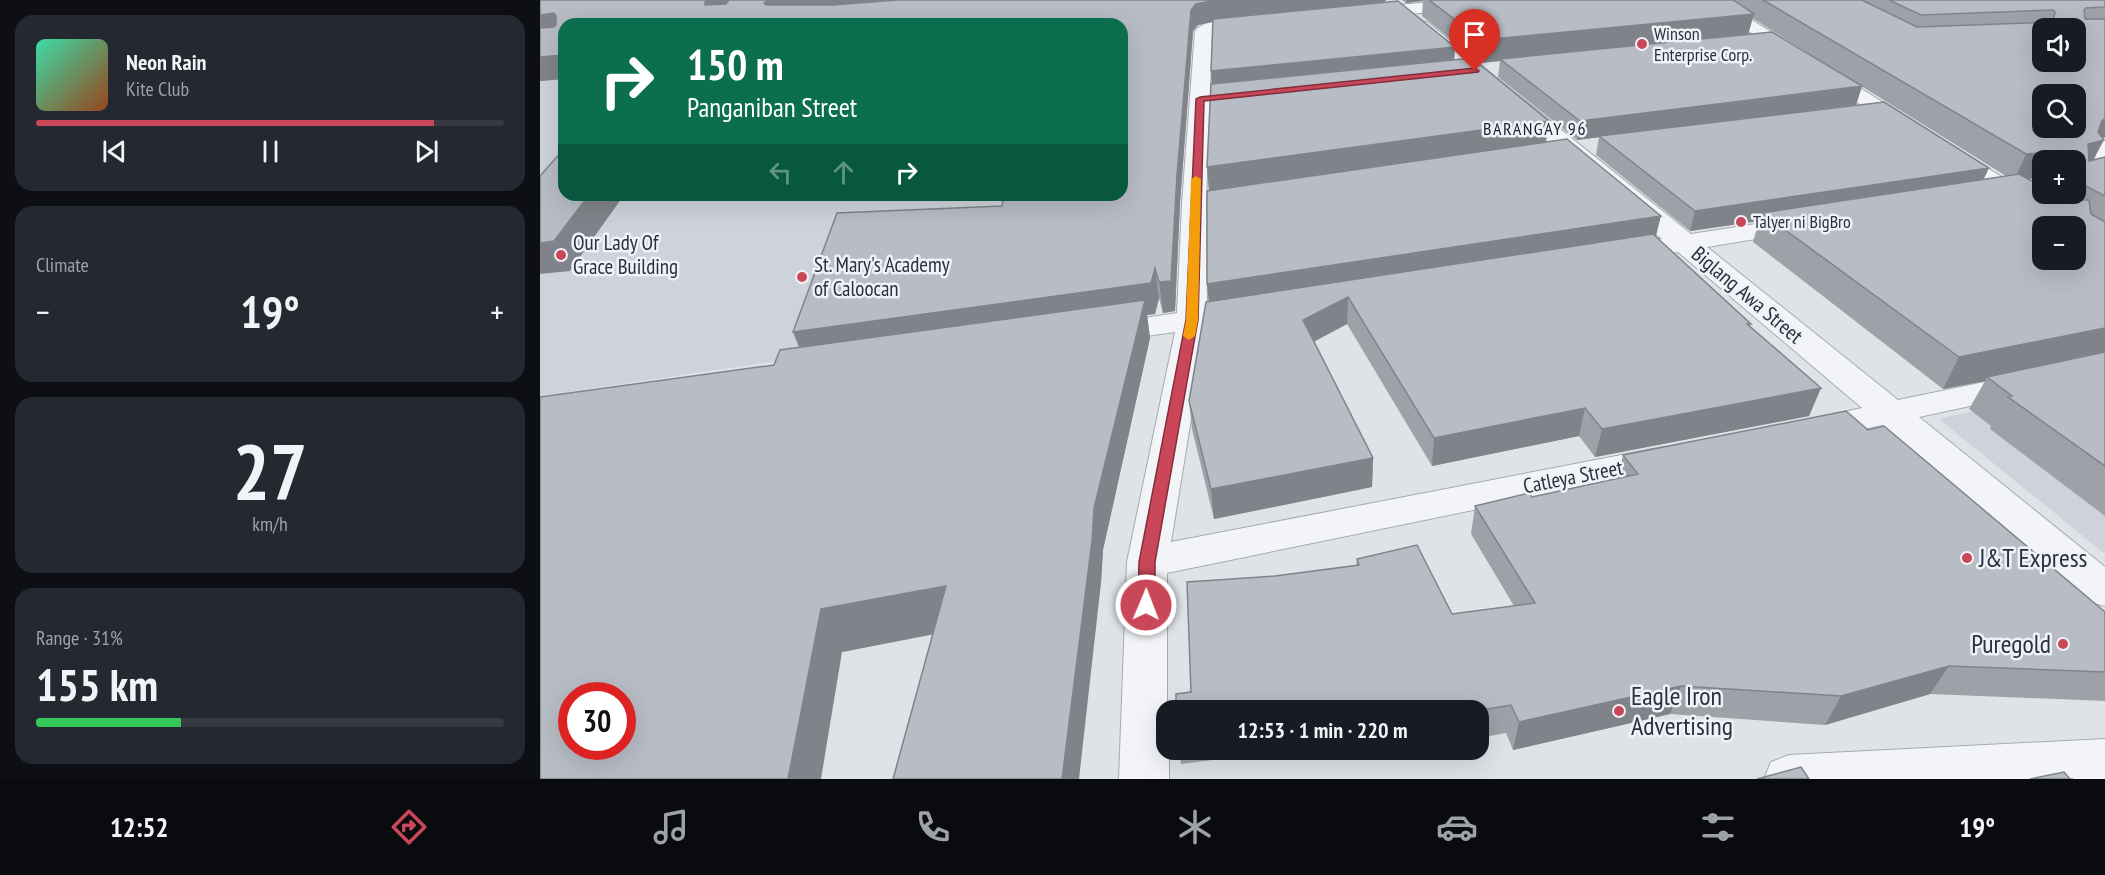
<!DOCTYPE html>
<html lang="en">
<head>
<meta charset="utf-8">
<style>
  :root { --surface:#171b24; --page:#242831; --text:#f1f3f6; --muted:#9ea1a6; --line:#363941; --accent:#ca4759 }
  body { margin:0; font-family:"PT Sans Narrow",sans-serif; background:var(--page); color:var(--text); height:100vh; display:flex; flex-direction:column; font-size:22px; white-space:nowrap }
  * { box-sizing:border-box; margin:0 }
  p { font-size:20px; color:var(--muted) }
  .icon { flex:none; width:33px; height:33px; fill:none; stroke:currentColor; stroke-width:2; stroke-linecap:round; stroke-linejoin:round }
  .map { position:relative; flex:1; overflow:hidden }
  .details { display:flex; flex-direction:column; gap:15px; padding:15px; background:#0d0f14; width:540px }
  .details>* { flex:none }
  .top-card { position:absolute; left:18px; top:18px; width:570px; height:183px; border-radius:18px; box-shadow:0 6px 24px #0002; background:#0b6e4f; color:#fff; overflow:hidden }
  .controls { position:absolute; left:1492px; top:18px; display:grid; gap:12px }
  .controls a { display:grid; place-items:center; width:54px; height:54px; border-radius:12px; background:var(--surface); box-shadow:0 6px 24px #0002; font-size:30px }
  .speed { position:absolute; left:18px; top:682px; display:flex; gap:12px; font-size:30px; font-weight:700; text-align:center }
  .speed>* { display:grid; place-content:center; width:78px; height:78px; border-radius:50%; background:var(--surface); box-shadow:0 6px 24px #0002; line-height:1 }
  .speed .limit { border:9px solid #d22; background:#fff; color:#111 }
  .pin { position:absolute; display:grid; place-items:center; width:51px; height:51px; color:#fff; margin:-62px -26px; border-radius:50% 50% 50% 0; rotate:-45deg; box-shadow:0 0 6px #0007 }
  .pin .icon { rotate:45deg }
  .me { position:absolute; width:66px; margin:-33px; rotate:1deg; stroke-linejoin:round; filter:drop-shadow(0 0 4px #0008) }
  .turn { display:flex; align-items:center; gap:21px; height:126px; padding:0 30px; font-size:27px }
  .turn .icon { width:78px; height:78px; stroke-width:2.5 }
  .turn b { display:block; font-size:42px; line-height:51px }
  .lanes { display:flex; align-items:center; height:57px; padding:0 30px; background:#0003; justify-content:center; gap:30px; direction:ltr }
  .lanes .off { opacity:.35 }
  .big { font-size:45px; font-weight:600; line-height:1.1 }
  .details .tile { flex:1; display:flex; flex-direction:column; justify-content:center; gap:9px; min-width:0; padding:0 21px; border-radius:18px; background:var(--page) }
  .details .dial { align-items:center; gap:0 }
  .dial b { font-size:78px; line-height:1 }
  .song { display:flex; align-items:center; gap:18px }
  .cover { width:72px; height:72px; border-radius:9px; background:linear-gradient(135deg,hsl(160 70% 55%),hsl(20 70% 35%)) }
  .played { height:6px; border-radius:3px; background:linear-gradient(90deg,var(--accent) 85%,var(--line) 85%) }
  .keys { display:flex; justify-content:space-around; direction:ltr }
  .heat { display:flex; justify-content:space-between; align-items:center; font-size:33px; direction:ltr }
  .charge { height:9px; border-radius:4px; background:linear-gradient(90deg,#34c759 31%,var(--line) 0) }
  .trip { position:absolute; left:616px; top:700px; width:333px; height:60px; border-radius:18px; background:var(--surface); box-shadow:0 6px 24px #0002; font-weight:600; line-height:60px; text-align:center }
  .tab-bar { display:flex; height:96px; justify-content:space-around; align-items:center; background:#090b0e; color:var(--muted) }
  .tab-bar .icon { width:42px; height:42px }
  .tab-bar .active { color:var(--accent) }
  .tab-bar b { font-size:27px; color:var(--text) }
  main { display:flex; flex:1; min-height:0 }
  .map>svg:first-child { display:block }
  .built { fill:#ced2da }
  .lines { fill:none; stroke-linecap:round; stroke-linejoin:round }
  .service-casing { stroke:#a5aab2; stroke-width:2 }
  .minor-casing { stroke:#a5aab2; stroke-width:2 }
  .service { fill:#f2f4f7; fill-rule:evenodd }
  .minor { fill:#f2f4f7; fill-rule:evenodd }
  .wall { fill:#9da2a9; fill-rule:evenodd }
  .shaded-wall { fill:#80848a }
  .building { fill:#b7bcc5; stroke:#80848a; stroke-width:1.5; fill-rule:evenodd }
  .route { fill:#ca4759; stroke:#832e3a; stroke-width:1.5 }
  .slow { fill:#f59e0b }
  .poi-dot { fill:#ca4759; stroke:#eff2f6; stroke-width:2 }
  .labels { text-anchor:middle; stroke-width:5; stroke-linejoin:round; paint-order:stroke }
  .far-poi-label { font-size:18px; fill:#29303f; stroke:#eff2f6; text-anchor:start }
  .far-neighbourhood-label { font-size:18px; letter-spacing:1.5px; fill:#1b2230; stroke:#eff2f6 }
  .poi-label { font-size:21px; fill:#29303f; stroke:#eff2f6; text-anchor:start }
  .street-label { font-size:21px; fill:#29303f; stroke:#eff2f6 }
  .near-poi-label { font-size:26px; fill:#29303f; stroke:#eff2f6; text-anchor:start }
</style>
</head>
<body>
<main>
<section class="details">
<div class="tile">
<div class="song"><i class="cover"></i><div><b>Neon Rain</b><p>Kite Club</p></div></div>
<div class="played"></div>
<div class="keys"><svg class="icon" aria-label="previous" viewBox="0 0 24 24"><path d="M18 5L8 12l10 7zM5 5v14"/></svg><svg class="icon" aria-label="pause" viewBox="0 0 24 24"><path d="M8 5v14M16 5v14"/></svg><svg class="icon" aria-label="next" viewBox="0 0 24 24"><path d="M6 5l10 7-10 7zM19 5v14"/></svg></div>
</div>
<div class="tile"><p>Climate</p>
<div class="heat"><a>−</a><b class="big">19°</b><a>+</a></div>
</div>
<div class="tile dial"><b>27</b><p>km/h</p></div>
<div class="tile"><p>Range · 31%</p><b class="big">155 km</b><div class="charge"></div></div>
</section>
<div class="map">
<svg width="1565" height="779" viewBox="0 0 1565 779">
  <rect width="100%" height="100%" fill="#dfe3e8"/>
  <!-- built -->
  <path class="built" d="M 24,44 L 24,156 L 0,185 L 0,46 Z
    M 0,191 L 24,195 L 552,195 L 511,321 L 0,396 Z
    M 1565,381 L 1565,554 L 1399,419 Z"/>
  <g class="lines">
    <defs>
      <path id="service" d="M 1565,138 L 1565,176 L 1559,175 L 1547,158 C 1547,149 1556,140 1565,138 Z"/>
      <path id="minor" d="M 916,0 L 979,0 L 971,5 L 823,18 L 815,13 L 823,8 Z
        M 1161,0 L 1180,0 L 1465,179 L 1538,221 L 1542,226 L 1536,232 L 1536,226 L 1512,226 L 1449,189 Z
        M 718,18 L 726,23 L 724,27 L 672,34 L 666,203 L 667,309 L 707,303 L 717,306 L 722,312 L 717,318 L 666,327 L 631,542 L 1123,447 L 1136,450 L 1141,459 L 1136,468 L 1123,471 L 627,573 L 627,750 L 629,750 L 629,779 L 579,779 L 587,562 L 635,332 L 565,342 L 554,339 L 550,333 L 554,327 L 565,324 L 637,313 L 642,203 L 655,31 C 667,16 701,20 718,18 Z
        M 881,21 L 887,22 L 1151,234 L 1261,217 L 1270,220 L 1274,225 L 1270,230 L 1167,247 L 1358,400 L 1565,357 L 1565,377 L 1379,417 L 1565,567 L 1565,606 L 1550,602 L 1342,425 L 1274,440 L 1262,437 L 1257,429 L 1262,421 L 1322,408 L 1138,252 L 1081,261 L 1071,259 L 1068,253 L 1071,247 L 1122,239 L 875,30 L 873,26 L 875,22 Z
        M 1565,739 L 1565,779 L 1224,779 L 1231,762 L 1249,755 Z"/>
    </defs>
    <!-- service casing -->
    <use href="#service" class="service-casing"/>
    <!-- minor casing -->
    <use href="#minor" class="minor-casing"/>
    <!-- service -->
    <use href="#service" class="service"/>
    <!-- minor -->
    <use href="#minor" class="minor"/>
  </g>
  <!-- wall -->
  <path class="wall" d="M 0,0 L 846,0 L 844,2 L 914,60 L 1006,143 L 1115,236 L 1211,324 L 1210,326 L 1281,388 L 1269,416 L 1055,457 L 1039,436 L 892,466 L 807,324 L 774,342 L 833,458 L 832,487 L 674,519 L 652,429 L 649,401 L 669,302 L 669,190 L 667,167 L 672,84 L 671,71 L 673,22 L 658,25 L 653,31 L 640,203 L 635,311 L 623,313 L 619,298 L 615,314 L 607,315 L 610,338 L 563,550 L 561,583 L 392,634 L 302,652 L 234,365 L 259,347 L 253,332 L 462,206 L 582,24 L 24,24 L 24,79 L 0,81 Z
    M 862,0 L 1565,0 L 1565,137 L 1562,137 L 1554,160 L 1565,157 L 1565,516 L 1450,429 L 1451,426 L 1429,409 L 1445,381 L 1403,389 L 1213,242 L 1219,221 L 1150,231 L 1056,155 L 1059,137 L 1037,140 L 958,77 L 960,61 L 940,63 L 882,16 L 883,1 L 866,3 ZM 1212,18 L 1466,176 L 1443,179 L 1449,168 L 1166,123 L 1316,105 L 1322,86 L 1208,34 ZM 1503,160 L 1536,160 L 1536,194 L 1503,194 L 1488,179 L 1503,177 Z
    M 1328,430 L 1565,612 L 1565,701 L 1390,694 L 1285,725 L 1130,714 L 973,750 L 966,733 L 939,738 L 939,711 L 636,711 L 735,576 L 816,566 L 817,559 L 912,614 L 974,606 L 931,534 L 935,506 L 992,497 L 1077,479 L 1083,455 Z
    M 639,750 L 751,750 L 641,764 Z
    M 775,750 L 827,750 L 778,760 Z"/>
  <!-- shaded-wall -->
  <path class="shaded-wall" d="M 167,0 L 191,0 L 173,23 L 165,5 L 165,2 Z
    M 228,0 L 437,0 L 231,24 L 224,3 Z
    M 676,0 L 846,0 L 843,4 L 687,19 L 658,25 L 653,31 L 640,203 L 635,311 L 623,313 L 619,282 L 637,175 L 651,10 L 656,4 Z
    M 866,0 L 883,0 L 883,1 L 866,3 Z
    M 14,13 L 24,35 L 0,37 L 0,15 Z
    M 1214,14 L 1208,35 L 960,59 L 960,61 L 940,63 L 942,40 Z
    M 915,47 L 914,65 L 672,90 L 671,71 Z
    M 24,55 L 24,79 L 0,81 L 0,57 Z
    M 1322,86 L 1316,105 L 1037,140 L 1040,121 Z
    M 1565,118 L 1565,137 L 1557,139 L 1564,140 L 1550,166 L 1536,170 L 1548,144 L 1562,121 Z
    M 1009,121 L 1006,143 L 669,191 L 667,167 Z
    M 1518,151 L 1513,160 L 1503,160 L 1503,177 L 1474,181 L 1486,154 Z
    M 1449,168 L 1440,187 L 1222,213 L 1219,221 L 1150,231 L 1155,211 Z
    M 49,195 L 84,195 L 30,271 L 0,274 L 0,243 Z
    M 1121,216 L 1116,236 L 669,306 L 667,284 Z
    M 615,268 L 619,298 L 615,314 L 607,315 L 610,338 L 563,550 L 561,583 L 539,779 L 522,779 L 552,541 L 266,363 L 253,332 Z
    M 808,297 L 807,324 L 763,347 L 763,320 Z
    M 1565,328 L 1565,356 L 1447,377 L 1445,381 L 1403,389 L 1419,357 Z
    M 1281,388 L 1269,416 L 1055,457 L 1062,429 Z
    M 1045,408 L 1039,436 L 892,466 L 894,438 Z
    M 833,458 L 832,487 L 674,519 L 671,489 Z
    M 406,586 L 421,629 L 302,652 L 281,779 L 248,779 L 281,609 Z
    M 1409,666 L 1390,694 L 1285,725 L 1301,696 Z
    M 1141,686 L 1130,714 L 973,750 L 979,722 Z
    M 778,750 L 827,750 L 778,760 Z"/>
  <!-- building -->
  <path class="building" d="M 0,0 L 167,0 L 165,2 L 165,5 L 186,4 L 189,0 L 228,0 L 224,3 L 226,5 L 293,5 L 357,0 L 676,0 L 656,4 L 651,10 L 637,175 L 631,281 L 619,282 L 615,268 L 611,283 L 253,332 L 297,213 L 462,206 L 464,195 L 582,195 L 582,24 L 24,24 L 24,55 L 0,57 L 0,28 L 14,27 L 16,25 L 16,16 L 14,13 L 0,15 Z
    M 889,0 L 1193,0 L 1214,14 L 942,40 Z
    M 1223,0 L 1322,0 L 1377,27 L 1513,22 L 1515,12 L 1513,10 L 1381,15 L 1349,0 L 1565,0 L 1565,7 L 1546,8 L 1544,10 L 1545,19 L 1565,19 L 1565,118 L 1562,121 L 1558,132 L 1564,140 L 1548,144 L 1549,161 L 1565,157 L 1565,196 L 1536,181 L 1536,160 L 1519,160 L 1518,151 L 1486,154 ZM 1503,28 L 1536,28 L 1536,62 L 1503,62 ZM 1503,94 L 1536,94 L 1536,128 L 1503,128 Z
    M 858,1 L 915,47 L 671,71 L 673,19 Z
    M 1232,32 L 1322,86 L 1040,121 L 960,59 Z
    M 932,58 L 1009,121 L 667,167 L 671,84 Z
    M 1344,102 L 1449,168 L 1155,211 L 1059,136 Z
    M 1027,139 L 1121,216 L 667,284 L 667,191 Z
    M 24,149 L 24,195 L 49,195 L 14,241 L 0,243 L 0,176 Z
    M 1479,174 L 1503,187 L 1503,194 L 1514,194 L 1526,200 L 1549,200 L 1551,214 L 1565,222 L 1565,328 L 1419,357 L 1222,213 ZM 1503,226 L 1536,226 L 1536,260 L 1503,260 Z
    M 1113,234 L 1211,324 L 1207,324 L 1281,388 L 1062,429 L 1045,408 L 894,438 L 808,297 L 763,320 L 833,458 L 671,489 L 649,401 L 666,302 Z
    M 605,300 L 554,508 L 552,541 L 522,779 L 353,779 L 406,586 L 281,609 L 248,779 L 0,779 L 0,397 L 234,365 L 240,350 ZM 32,696 L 82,696 L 82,747 L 32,747 Z
    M 1565,352 L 1565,466 L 1468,397 L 1472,396 L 1447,377 Z
    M 1306,411 L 1328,430 L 1344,426 L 1565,612 L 1565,672 L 1409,666 L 1301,696 L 1141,686 L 979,722 L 971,705 L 935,711 L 636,711 L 636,694 L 651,692 L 647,582 L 735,576 L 819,565 L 817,559 L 877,545 L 912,614 L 995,603 L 935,506 L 989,493 L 992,497 L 1098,474 L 1083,455 Z
    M 1261,767 L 1269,779 L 1217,779 Z
    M 1524,772 L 1530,779 L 1533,779 L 1490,779 Z"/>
  <!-- route -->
  <path class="route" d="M 935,68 L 939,71 L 938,72 L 664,101 L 658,320 L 615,562 L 615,605 L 613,610 L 606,612 L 600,610 L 598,605 L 599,562 L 646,320 L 656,99 L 660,97 Z"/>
  <!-- slow -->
  <path class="slow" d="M 656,176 L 661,179 L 658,320 L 655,336 L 649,340 L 643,336 L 646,320 L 651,179 Z"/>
  <!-- markers -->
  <g class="poi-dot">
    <circle cx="1102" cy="44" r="6"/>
    <circle cx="1201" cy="222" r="6"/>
    <circle cx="21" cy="255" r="6"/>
    <circle cx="262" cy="277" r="6"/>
    <circle cx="1427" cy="558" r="6"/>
    <circle cx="1523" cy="644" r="6"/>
    <circle cx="1079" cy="711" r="6"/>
  </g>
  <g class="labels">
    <!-- far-poi labels -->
    <g class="far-poi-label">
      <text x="1114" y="40">Winson<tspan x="1114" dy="21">Enterprise Corp.</tspan></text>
      <text x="1213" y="228">Talyer ni BigBro</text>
    </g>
    <!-- far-neighbourhood labels -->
    <g class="far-neighbourhood-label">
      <text x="995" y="135">BARANGAY 96</text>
    </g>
    <!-- poi labels -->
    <g class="poi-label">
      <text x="33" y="250">Our Lady Of<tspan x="33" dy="24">Grace Building</tspan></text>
      <text x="274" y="272">St. Mary's Academy<tspan x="274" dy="24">of Caloocan</tspan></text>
    </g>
    <!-- street labels -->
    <g class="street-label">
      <text transform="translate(1207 295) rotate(40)" y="7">Biglang Awa Street</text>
      <text transform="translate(1033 477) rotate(-11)" y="7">Catleya Street</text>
    </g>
    <!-- near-poi labels -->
    <g class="near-poi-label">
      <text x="1439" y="567">J&amp;T Express</text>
      <text x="1511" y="653" text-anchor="end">Puregold</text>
      <text x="1091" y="705">Eagle Iron<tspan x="1091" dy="30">Advertising</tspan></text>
    </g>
  </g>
</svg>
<div class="controls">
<a><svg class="icon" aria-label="sound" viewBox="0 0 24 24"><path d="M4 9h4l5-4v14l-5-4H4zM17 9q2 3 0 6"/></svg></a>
<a><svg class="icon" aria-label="search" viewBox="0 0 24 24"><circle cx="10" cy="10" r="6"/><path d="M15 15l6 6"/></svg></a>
<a>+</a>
<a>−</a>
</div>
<div class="speed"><div class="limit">30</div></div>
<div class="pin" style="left:935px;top:71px;background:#d93025"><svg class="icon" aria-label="arrive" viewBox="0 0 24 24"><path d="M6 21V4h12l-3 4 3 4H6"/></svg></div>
<svg class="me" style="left:606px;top:605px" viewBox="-20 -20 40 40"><circle r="17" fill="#ca4759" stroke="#fff" stroke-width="3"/><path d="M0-11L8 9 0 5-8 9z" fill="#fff"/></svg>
<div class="trip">12:53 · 1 min · 220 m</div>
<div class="top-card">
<div class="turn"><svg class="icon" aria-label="right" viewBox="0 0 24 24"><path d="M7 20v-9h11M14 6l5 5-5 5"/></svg><div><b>150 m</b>Panganiban Street</div></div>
<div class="lanes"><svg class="icon off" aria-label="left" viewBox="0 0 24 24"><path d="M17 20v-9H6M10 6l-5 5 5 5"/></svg><svg class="icon off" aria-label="ahead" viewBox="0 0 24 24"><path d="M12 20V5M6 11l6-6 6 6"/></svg><svg class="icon" aria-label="right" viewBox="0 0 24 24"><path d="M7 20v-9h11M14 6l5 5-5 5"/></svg></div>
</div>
</div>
</main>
<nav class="tab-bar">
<b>12:52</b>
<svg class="icon active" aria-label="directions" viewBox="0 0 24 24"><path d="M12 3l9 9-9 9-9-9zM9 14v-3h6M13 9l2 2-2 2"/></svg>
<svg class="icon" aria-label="music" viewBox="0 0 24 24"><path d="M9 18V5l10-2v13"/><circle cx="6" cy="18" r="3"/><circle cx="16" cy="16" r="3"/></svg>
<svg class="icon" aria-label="phone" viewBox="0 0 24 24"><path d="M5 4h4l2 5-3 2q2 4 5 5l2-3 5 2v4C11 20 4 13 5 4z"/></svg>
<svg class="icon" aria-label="climate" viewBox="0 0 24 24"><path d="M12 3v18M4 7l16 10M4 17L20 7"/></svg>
<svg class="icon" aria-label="car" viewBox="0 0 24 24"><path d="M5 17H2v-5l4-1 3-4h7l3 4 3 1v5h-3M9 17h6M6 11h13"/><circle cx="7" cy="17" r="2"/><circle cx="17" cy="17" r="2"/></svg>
<svg class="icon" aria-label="filters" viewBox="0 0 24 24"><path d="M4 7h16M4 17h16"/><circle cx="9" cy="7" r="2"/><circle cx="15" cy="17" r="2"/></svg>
<b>19°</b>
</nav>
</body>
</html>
